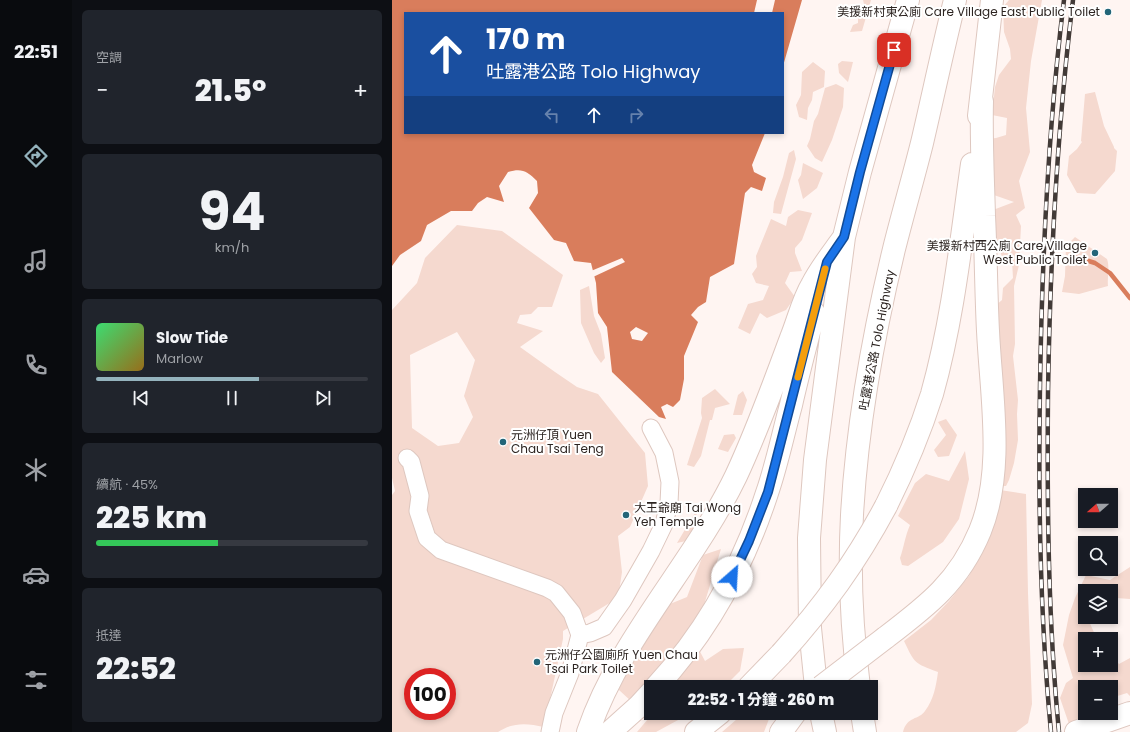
<!DOCTYPE html>
<html lang="zh-TW">
<head>
<meta charset="utf-8">
<style>
  :root { --surface:#171b24; --page:#20242c; --text:#f1f3f6; --muted:#9ea1a6; --line:#363941; --accent:#94b3bd }
  body { margin:0; font-family:Poppins,"Noto Sans TC",sans-serif; background:var(--page); color:var(--text); height:100vh; display:flex; flex-direction:column; font-size:15px; white-space:nowrap }
  * { box-sizing:border-box; margin:0 }
  p { font-size:13px; color:var(--muted) }
  .icon { flex:none; width:22px; height:22px; fill:none; stroke:currentColor; stroke-width:2; stroke-linecap:round; stroke-linejoin:round }
  .map { position:relative; flex:1; overflow:hidden }
  .panel { display:flex; flex-direction:column; gap:10px; padding:10px; background:#0d0f14; width:320px }
  .panel>* { flex:none }
  .guide { position:absolute; left:12px; top:12px; width:380px; height:122px; border-radius:0px; box-shadow:0 2px 6px #0003; background:#1a4fa0; color:#fff; overflow:hidden }
  .needle { width:26px; rotate:249deg }
  .tools { position:absolute; left:686px; top:488px; display:grid; gap:8px }
  .tools a { display:grid; place-items:center; width:40px; height:40px; border-radius:0px; background:var(--surface); box-shadow:0 2px 6px #0003; font-size:20px }
  .speed { position:absolute; left:12px; top:668px; display:flex; gap:8px; font-size:20px; font-weight:700; text-align:center }
  .speed>* { display:grid; place-content:center; width:52px; height:52px; border-radius:50%; background:var(--surface); box-shadow:0 2px 6px #0003; line-height:1 }
  .speed .limit { border:6px solid #d22; background:#fff; color:#111 }
  .pin { position:absolute; display:grid; place-items:center; width:34px; height:34px; color:#fff; margin:-17px; border-radius:8px; box-shadow:0 2px 6px #0006 }
  .me { position:absolute; width:44px; margin:-22px; rotate:26deg; stroke-linejoin:round; filter:drop-shadow(0 0 3px #0008) }
  .turn { display:flex; align-items:center; gap:14px; height:84px; padding:0 16px; font-size:18px }
  .turn .icon { width:52px; height:52px; stroke-width:2.5 }
  .turn b { display:block; font-size:28px; line-height:34px }
  .lanes { display:flex; align-items:center; height:38px; padding:0 16px; background:#0003; justify-content:center; gap:20px; direction:ltr }
  .lanes .off { opacity:.35 }
  .big { font-size:30px; font-weight:800; line-height:1.1 }
  .panel .card { flex:1; display:flex; flex-direction:column; justify-content:center; gap:6px; min-width:0; padding:0 14px; border-radius:6px; background:var(--page) }
  .panel .dial { align-items:center; gap:0 }
  .dial b { font-size:52px; line-height:1 }
  .song { display:flex; align-items:center; gap:12px }
  .cover { width:48px; height:48px; border-radius:6px; background:linear-gradient(135deg,hsl(140 70% 55%),hsl(40 70% 35%)) }
  .played { height:4px; border-radius:2px; background:linear-gradient(90deg,var(--accent) 60%,var(--line) 60%) }
  .keys { display:flex; justify-content:space-around; direction:ltr }
  .heat { display:flex; justify-content:space-between; align-items:center; font-size:22px; direction:ltr }
  .charge { height:6px; border-radius:3px; background:linear-gradient(90deg,#34c759 45%,var(--line) 0) }
  .trip { position:absolute; left:252px; top:680px; width:234px; height:40px; border-radius:0px; background:var(--surface); box-shadow:0 2px 6px #0003; font-weight:800; line-height:40px; text-align:center }
  main { display:flex; flex:1; min-height:0 }
  .tabs { display:flex; flex-direction:column; width:72px; justify-content:space-around; align-items:center; background:#090b0e; color:var(--muted) }
  .tabs .icon { width:28px; height:28px }
  .tabs .current { color:var(--accent) }
  .tabs b { font-size:18px; color:var(--text) }
  .map>svg:first-child { display:block }
  .green { fill:#f5d9cf; fill-rule:evenodd }
  .water { fill:#d97d5c; fill-rule:evenodd }
  .pier { fill:#fff5f2 }
  .lines { fill:none; stroke-linecap:round; stroke-linejoin:round }
  .stream { stroke:#d97d5c; stroke-width:4.5 }
  .minor-casing { stroke:#dec7bf; stroke-width:19 }
  .secondary-casing { stroke:#dec7bf; stroke-width:24 }
  .motorway-casing { stroke:#dec7bf; stroke-width:24 }
  .minor { stroke:#fff; stroke-width:17 }
  .secondary { stroke:#fff; stroke-width:22 }
  .motorway { stroke:#fff; stroke-width:22 }
  .rail-casing { stroke:#423a37; stroke-width:4.5 }
  .rail { stroke:#fff; stroke-width:3; stroke-dasharray:9; stroke-linecap:butt }
  .motorway-bridge-casing { stroke:#dec7bf; stroke-width:24; stroke-linecap:butt }
  .motorway-bridge { stroke:#fff; stroke-width:22 }
  .route-casing { stroke:#114b97; stroke-width:10 }
  .route { stroke:#1a73e8; stroke-width:7 }
  .slow { stroke:#f59e0b; stroke-width:7 }
  .poi-dot { fill:#236578; stroke:#fff; stroke-width:1.5 }
  .labels { text-anchor:middle; stroke-width:4; stroke-linejoin:round; paint-order:stroke }
  .poi-label { font-size:12px; fill:#2c2421; stroke:#fff; text-anchor:start }
  .street-label { font-size:12px; fill:#2c2421; stroke:#fff }
</style>
</head>
<body>
<main>
<nav class="tabs">
<b>22:51</b>
<svg class="icon current" aria-label="directions" viewBox="0 0 24 24"><path d="M12 3l9 9-9 9-9-9zM9 14v-3h6M13 9l2 2-2 2"/></svg>
<svg class="icon" aria-label="music" viewBox="0 0 24 24"><path d="M9 18V5l10-2v13"/><circle cx="6" cy="18" r="3"/><circle cx="16" cy="16" r="3"/></svg>
<svg class="icon" aria-label="phone" viewBox="0 0 24 24"><path d="M5 4h4l2 5-3 2q2 4 5 5l2-3 5 2v4C11 20 4 13 5 4z"/></svg>
<svg class="icon" aria-label="climate" viewBox="0 0 24 24"><path d="M12 3v18M4 7l16 10M4 17L20 7"/></svg>
<svg class="icon" aria-label="car" viewBox="0 0 24 24"><path d="M5 17H2v-5l4-1 3-4h7l3 4 3 1v5h-3M9 17h6M6 11h13"/><circle cx="7" cy="17" r="2"/><circle cx="17" cy="17" r="2"/></svg>
<svg class="icon" aria-label="filters" viewBox="0 0 24 24"><path d="M4 7h16M4 17h16"/><circle cx="9" cy="7" r="2"/><circle cx="15" cy="17" r="2"/></svg>
</nav>
<section class="panel">
<div class="card"><p>空調</p>
<div class="heat"><a>−</a><b class="big">21.5°</b><a>+</a></div>
</div>
<div class="card dial"><b>94</b><p>km/h</p></div>
<div class="card">
<div class="song"><i class="cover"></i><div><b>Slow Tide</b><p>Marlow</p></div></div>
<div class="played"></div>
<div class="keys"><svg class="icon" aria-label="previous" viewBox="0 0 24 24"><path d="M18 5L8 12l10 7zM5 5v14"/></svg><svg class="icon" aria-label="pause" viewBox="0 0 24 24"><path d="M8 5v14M16 5v14"/></svg><svg class="icon" aria-label="next" viewBox="0 0 24 24"><path d="M6 5l10 7-10 7zM19 5v14"/></svg></div>
</div>
<div class="card"><p>續航 · 45%</p><b class="big">225 km</b><div class="charge"></div></div>
<div class="card"><p>抵達</p><b class="big">22:52</b></div>
</section>
<div class="map">
<svg width="738" height="732" viewBox="0 0 738 732">
  <rect width="100%" height="100%" fill="#fff5f2"/>
  <!-- green -->
  <path class="green" d="M 471,0 L 479,0 L 470,31 L 458,32 L 461,25 L 466,23 L 466,13 L 473,8 Z
    M 617,0 L 650,0 L 639,61 L 634,108 L 638,152 L 627,181 L 633,208 L 624,215 L 629,226 L 627,265 L 622,286 L 623,344 L 621,356 L 626,400 L 625,414 L 626,440 L 622,463 L 617,480 L 614,486 L 595,486 L 606,449 L 614,444 L 603,306 L 610,300 L 611,288 L 621,278 L 620,261 L 610,257 L 606,244 L 598,230 L 601,210 L 622,202 L 599,194 L 595,139 L 604,138 L 614,135 L 615,118 L 600,115 L 603,87 L 607,75 L 619,59 L 618,49 L 612,32 L 611,7 Z
    M 450,61 L 461,62 L 456,82 L 447,73 L 446,64 Z
    M 421,62 L 433,71 L 432,87 L 421,92 L 420,100 L 416,108 L 415,120 L 407,117 L 404,105 L 409,95 L 410,72 Z
    M 444,84 L 452,88 L 451,107 L 440,140 L 430,162 L 423,158 L 415,146 L 418,139 L 422,121 L 426,114 L 433,88 Z
    M 703,92 L 712,126 L 722,147 L 722,148 L 725,151 L 723,171 L 703,194 L 685,193 L 675,175 L 677,156 L 685,149 L 690,142 L 689,141 L 693,94 Z
    M 402,150 L 404,159 L 389,214 L 381,213 L 382,202 L 391,177 L 397,153 Z
    M 411,163 L 431,173 L 425,188 L 411,199 L 406,180 L 409,175 Z
    M 406,210 L 420,213 L 410,240 L 403,248 L 403,253 L 410,271 L 398,272 L 393,283 L 403,297 L 394,310 L 375,318 L 368,313 L 358,334 L 346,328 L 356,304 L 371,300 L 377,286 L 364,283 L 360,274 L 365,267 L 364,256 L 379,219 L 394,226 L 396,217 Z
    M 65,225 L 110,231 L 171,275 L 160,307 L 146,307 L 139,314 L 128,315 L 125,323 L 151,331 L 128,347 L 163,372 L 185,387 L 206,394 L 253,453 L 256,486 L 238,527 L 226,536 L 230,572 L 226,598 L 171,631 L 171,639 L 152,727 C 135,723 121,722 106,732 L 0,732 L 0,495 L 3,491 L 0,478 L 0,310 L 25,283 L 33,258 ZM 65,332 L 83,360 L 72,396 L 81,417 L 67,443 L 46,446 L 20,428 L 18,355 ZM 21,677 L 55,677 L 55,711 L 21,711 Z
    M 683,237 L 715,259 C 718,267 715,277 716,286 L 687,294 L 670,292 L 673,276 L 674,246 Z
    M 197,286 L 202,316 L 209,334 L 213,358 L 209,363 L 202,353 L 189,323 L 188,290 Z
    M 323,389 L 338,404 L 323,408 L 320,420 L 318,420 L 309,456 L 302,467 L 295,465 L 310,418 L 309,413 L 310,398 Z
    M 351,391 L 355,400 L 350,415 L 341,415 L 346,395 Z
    M 554,419 L 565,435 L 557,456 L 546,457 L 542,450 L 554,435 L 546,422 Z
    M 342,434 L 344,438 L 336,452 L 326,449 L 332,435 Z
    M 573,451 L 577,479 L 567,519 L 551,542 L 516,566 L 510,565 L 508,558 C 512,547 513,536 518,525 L 506,516 L 523,483 L 534,474 L 557,481 Z
    M 608,490 L 634,494 L 636,593 L 640,704 L 636,723 L 624,732 L 511,732 C 515,716 527,720 533,711 C 542,699 544,686 546,672 C 522,663 523,664 512,641 L 539,620 L 557,601 L 577,576 L 598,536 Z
    M 304,511 L 306,524 L 303,542 L 294,541 L 285,543 Z
    M 329,549 L 312,605 L 305,646 L 313,661 L 331,649 L 352,648 L 348,671 L 332,687 L 259,687 L 240,702 L 227,690 L 223,657 L 238,634 L 278,604 L 295,597 L 311,555 Z
    M 738,567 L 738,599 L 724,598 L 719,600 L 719,591 L 693,591 L 693,617 L 695,617 L 705,639 L 693,639 L 693,665 L 719,665 L 719,655 L 727,664 L 738,658 L 738,696 L 735,693 L 719,698 L 719,687 L 693,687 L 693,713 L 711,713 L 677,724 L 668,698 L 674,683 L 681,678 L 671,645 L 677,615 L 683,598 L 694,575 L 718,580 Z
    M 261,713 L 299,713 L 264,732 L 245,732 Z
    M 352,713 L 365,713 L 377,719 L 372,732 L 330,732 Z"/>
  <!-- water -->
  <path class="water" d="M 0,0 L 365,0 L 362,13 L 13,13 L 13,133 L 373,133 L 360,165 L 362,172 L 374,178 L 370,191 L 359,187 L 353,193 L 342,264 L 318,277 L 314,302 L 306,307 L 299,315 L 306,322 L 292,356 L 292,379 L 288,400 L 281,407 L 275,404 L 269,407 L 274,419 L 267,417 L 220,372 L 215,327 L 206,313 L 204,283 L 199,263 L 182,261 L 174,243 L 162,240 L 137,208 L 146,193 L 145,181 C 135,171 130,168 116,172 L 107,186 L 112,202 L 95,197 L 86,203 L 80,211 L 59,211 L 35,225 L 29,241 L 8,255 L 0,266 ZM 244,327 L 256,333 L 250,341 L 240,339 L 238,332 Z
    M 383,0 L 410,0 L 391,66 L 391,13 L 380,13 Z"/>
  <!-- pier -->
  <path class="pier" d="M 230,258 L 233,262 L 201,277 L 199,271 Z"/>
  <g class="lines">
    <!-- stream -->
    <path class="stream" d="M 684,257 L 703,263 L 718,273 L 738,298"/>
    <defs>
      <path id="minor" d="M 15,458 L 19,462 L 28,496 L 26,511 L 35,538 L 49,550 L 155,588 L 164,593 L 180,613 L 188,635 L 178,673 L 162,713 L 158,732
        M 188,635 L 198,633 L 212,627 L 231,600 L 259,551 L 272,524 L 277,503 L 278,482 L 272,453 L 259,428"/>
      <path id="secondary" d="M 684,732 L 738,713"/>
      <path id="motorway" d="M 587,116 L 600,0
        M 494,506 C 512,470 528,432 540,394 C 561,319 569,241 580,164
        M 493,638 C 535,606 567,582 588,531 C 613,470 599,395 596,331 C 594,293 594,254 592,216 C 591,178 589,140 590,101
        M 264,687 C 315,632 352,564 375,493 C 385,464 391,434 399,405 C 406,374 414,344 422,313
        M 357,687 L 389,654
        M 424,687 L 418,628 L 417,538 L 423,460 L 452,237 L 468,172 L 516,0
        M 467,687 C 460,632 457,571 460,515 C 465,426 481,336 502,249 C 511,213 521,179 530,143 C 541,96 551,48 563,0
        M 429,713 L 433,732
        M 470,713 L 473,732
        M 196,732 C 228,638 301,565 344,476 C 365,431 382,384 399,338 C 406,321 411,300 420,285 C 428,269 440,254 450,240
        M 218,732 L 247,706 L 259,693
        M 304,732 L 328,713
        M 389,732 L 403,713"/>
    </defs>
    <!-- minor casing -->
    <use href="#minor" class="minor-casing"/>
    <!-- secondary casing -->
    <use href="#secondary" class="secondary-casing"/>
    <!-- motorway casing -->
    <use href="#motorway" class="motorway-casing"/>
    <!-- minor -->
    <use href="#minor" class="minor"/>
    <!-- secondary -->
    <use href="#secondary" class="secondary"/>
    <!-- motorway -->
    <use href="#motorway" class="motorway"/>
    <defs>
      <path id="rail" d="M 659,732 C 648,617 646,501 648,386 C 650,257 656,128 672,0
        M 667,732 C 656,620 655,506 656,393 C 658,262 665,130 681,0"/>
    </defs>
    <!-- rail casing -->
    <use href="#rail" class="rail-casing"/>
    <!-- rail -->
    <use href="#rail" class="rail"/>
    <defs>
      <path id="motorway-bridge" d="M 389,654 C 432,606 464,562 494,506
        M 429,687 L 493,638"/>
    </defs>
    <!-- motorway-bridge casing -->
    <use href="#motorway-bridge" class="motorway-bridge-casing"/>
    <!-- motorway-bridge -->
    <use href="#motorway-bridge" class="motorway-bridge"/>
  </g>
  <g class="lines">
    <defs>
      <path id="route" d="M 340,577 L 357,541 L 376,492 L 435,262 L 452,237 L 468,172 L 502,50"/>
    </defs>
    <!-- route casing -->
    <use href="#route" class="route-casing"/>
    <!-- route -->
    <use href="#route" class="route"/>
    <!-- slow -->
    <path class="slow" d="M 406,377 L 433,269"/>
  </g>
  <!-- markers -->
  <g class="poi-dot">
    <circle cx="716" cy="12" r="4"/>
    <circle cx="703" cy="253" r="4"/>
    <circle cx="111" cy="442" r="4"/>
    <circle cx="234" cy="515" r="4"/>
    <circle cx="145" cy="662" r="4"/>
  </g>
  <g class="labels">
    <!-- poi labels -->
    <g class="poi-label">
      <text x="708" y="16" text-anchor="end">美援新村東公廁 Care Village East Public Toilet</text>
      <text x="695" y="250" text-anchor="end">美援新村西公廁 Care Village<tspan x="695" dy="14">West Public Toilet</tspan></text>
      <text x="119" y="439">元洲仔頂 Yuen<tspan x="119" dy="14">Chau Tsai Teng</tspan></text>
      <text x="242" y="512">大王爺廟 Tai Wong<tspan x="242" dy="14">Yeh Temple</tspan></text>
      <text x="153" y="659">元洲仔公園廁所 Yuen Chau<tspan x="153" dy="14">Tsai Park Toilet</tspan></text>
    </g>
    <!-- street labels -->
    <g class="street-label">
      <text transform="translate(485 340) rotate(-79)" y="4">吐露港公路 Tolo Highway</text>
    </g>
  </g>
</svg>
<div class="tools">
<a><svg class="needle" viewBox="-14 -14 28 28"><path d="M0-13l5 13h-10z" fill="#e53935"/><path d="M0 13l5-13h-10z" fill="#9ea1a6"/></svg></a>
<a><svg class="icon" aria-label="search" viewBox="0 0 24 24"><circle cx="10" cy="10" r="6"/><path d="M15 15l6 6"/></svg></a>
<a><svg class="icon" aria-label="layers" viewBox="0 0 24 24"><path d="M12 4l9 5-9 5-9-5zM3 14l9 5 9-5"/></svg></a>
<a>+</a>
<a>−</a>
</div>
<div class="speed"><div class="limit">100</div></div>
<div class="pin" style="left:502px;top:50px;background:#d93025"><svg class="icon" aria-label="arrive" viewBox="0 0 24 24"><path d="M6 21V4h12l-3 4 3 4H6"/></svg></div>
<svg class="me" style="left:340px;top:577px" viewBox="-20 -20 40 40"><circle r="19" fill="#fff"/><path d="M0-13L10 11 0 6-10 11z" fill="#1a73e8"/></svg>
<div class="trip">22:52 · 1 分鐘 · 260 m</div>
<div class="guide">
<div class="turn"><svg class="icon" aria-label="ahead" viewBox="0 0 24 24"><path d="M12 20V5M6 11l6-6 6 6"/></svg><div><b>170 m</b>吐露港公路 Tolo Highway</div></div>
<div class="lanes"><svg class="icon off" aria-label="left" viewBox="0 0 24 24"><path d="M17 20v-9H6M10 6l-5 5 5 5"/></svg><svg class="icon" aria-label="ahead" viewBox="0 0 24 24"><path d="M12 20V5M6 11l6-6 6 6"/></svg><svg class="icon off" aria-label="right" viewBox="0 0 24 24"><path d="M7 20v-9h11M14 6l5 5-5 5"/></svg></div>
</div>
</div>
</main>
</body>
</html>
